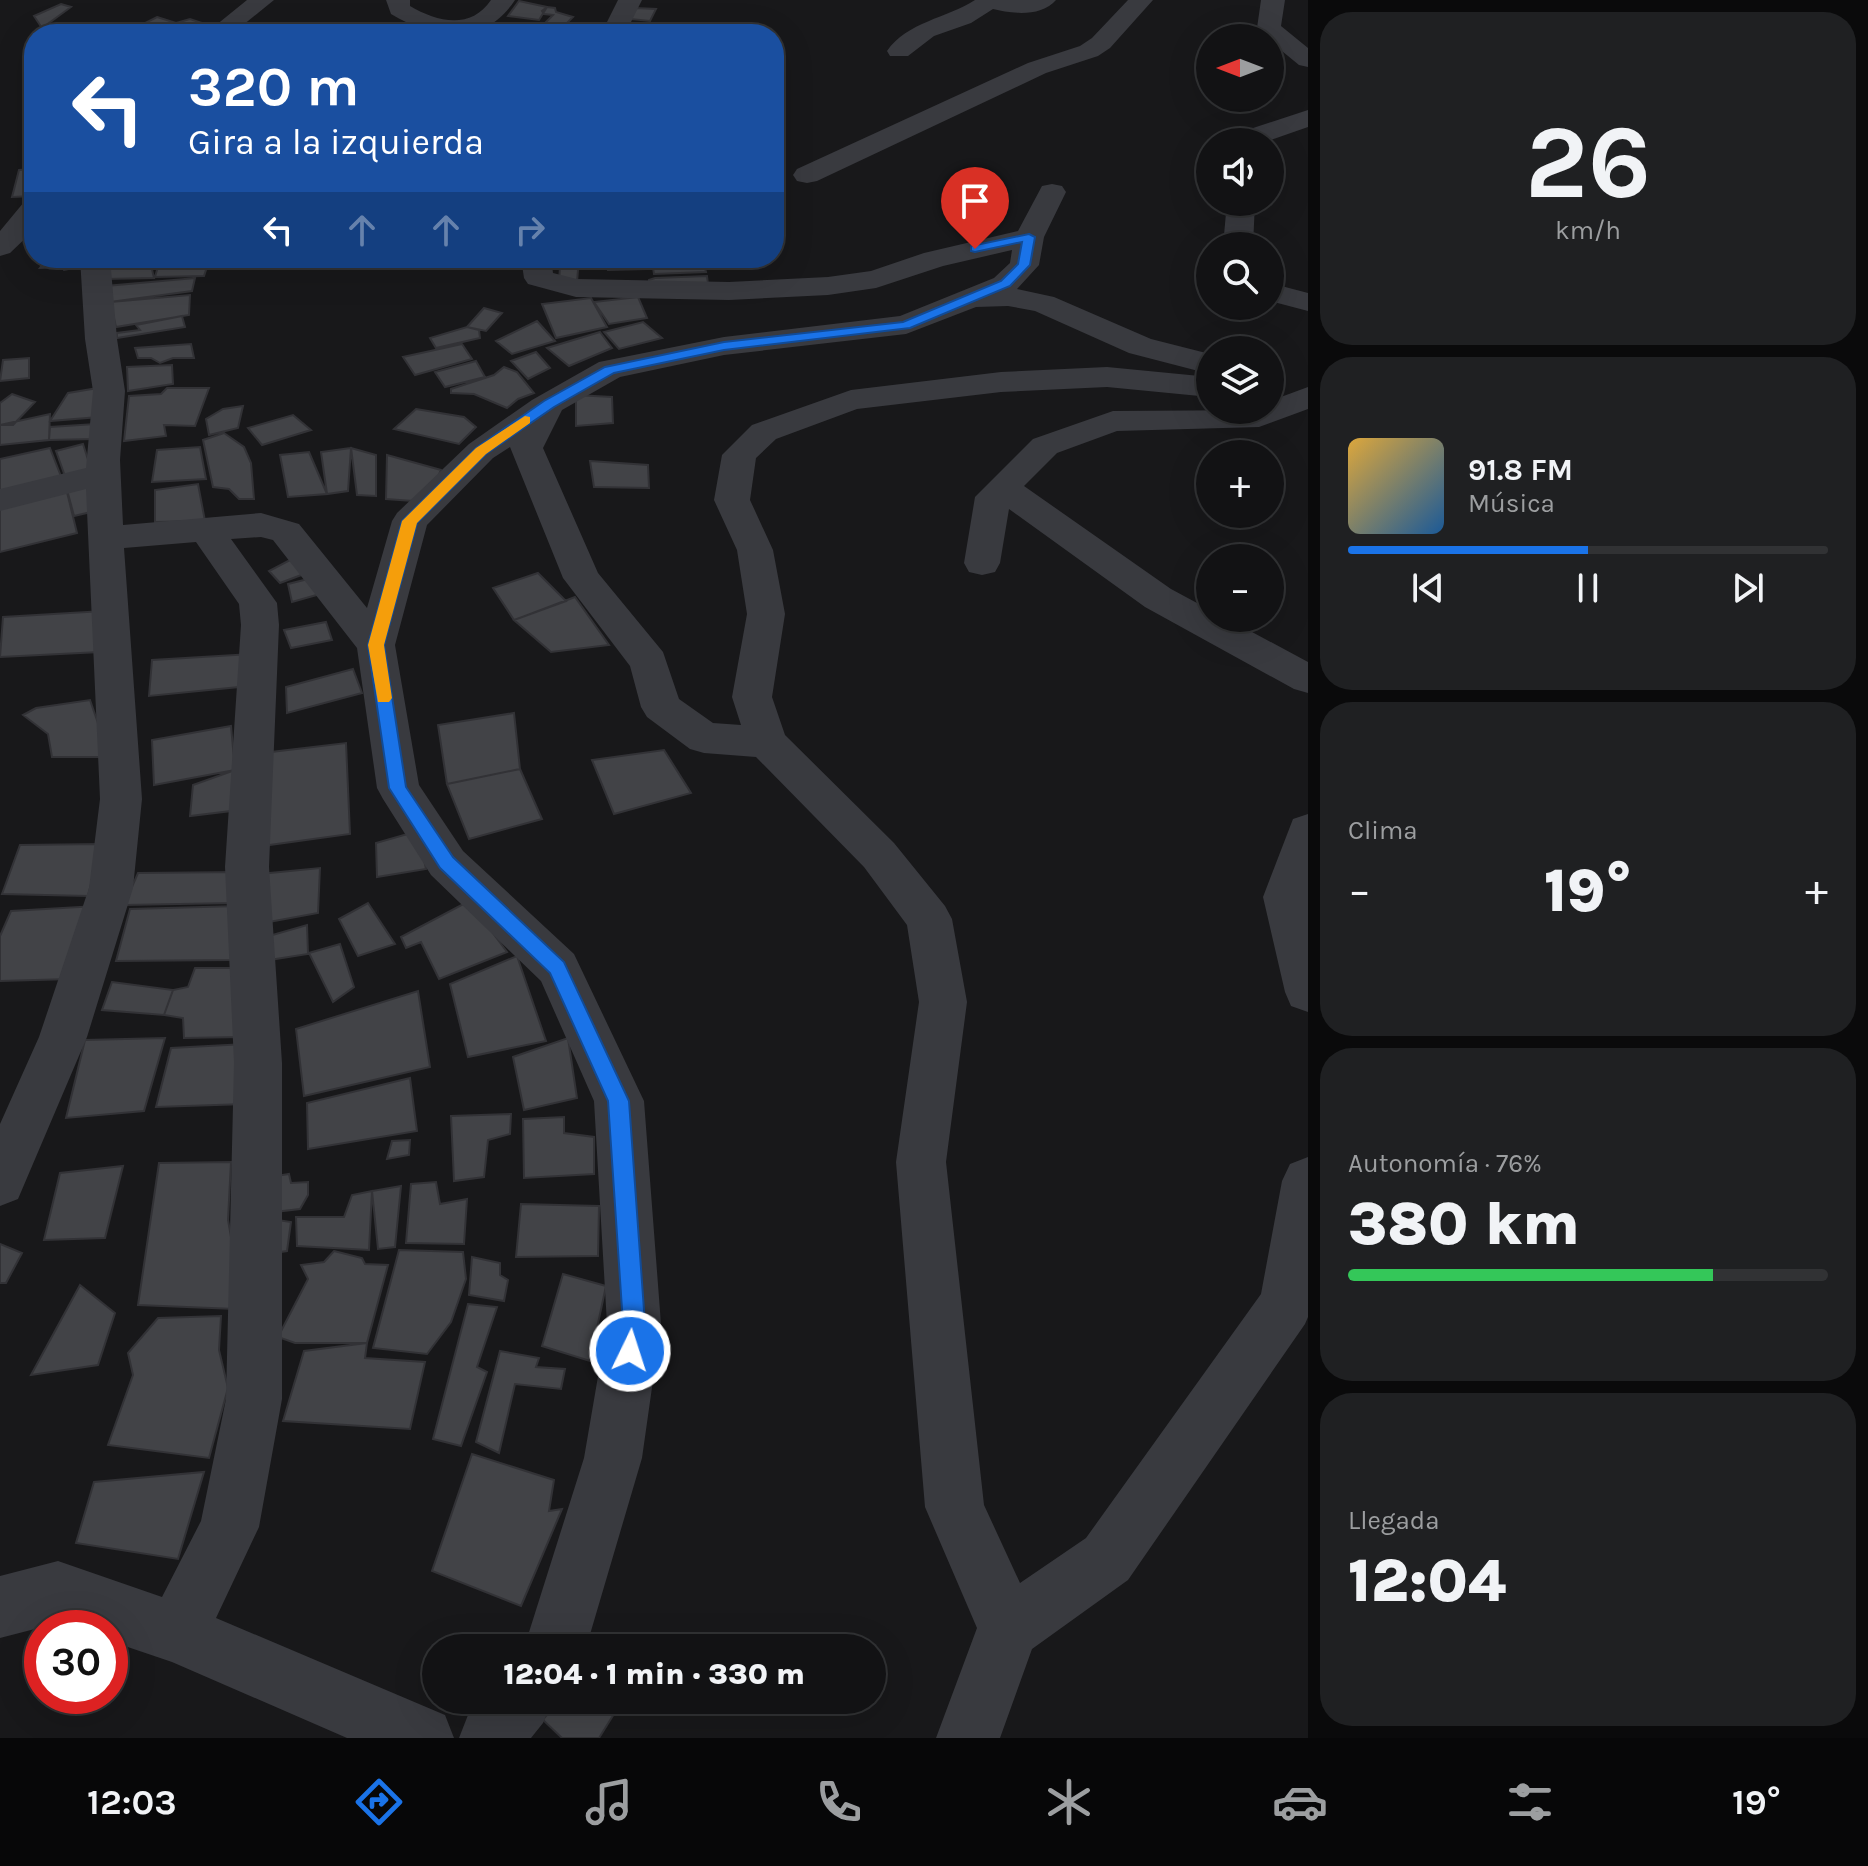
<!DOCTYPE html>
<html lang="es">
<head>
<meta charset="utf-8">
<style>
  :root { --surface:#121214; --page:#1f2022; --text:#f1f3f6; --muted:#9c9ea0; --line:#313234; --accent:#1a73e8 }
  body { margin:0; font-family:Karla,sans-serif; background:var(--page); color:var(--text); height:100vh; display:flex; flex-direction:column; font-size:30px; white-space:nowrap }
  * { box-sizing:border-box; margin:0 }
  p { font-size:26px; color:var(--muted) }
  .icon { flex:none; width:44px; height:44px; fill:none; stroke:currentColor; stroke-width:2; stroke-linecap:round; stroke-linejoin:round }
  .map { position:relative; flex:1; overflow:hidden }
  .details { display:flex; flex-direction:column; gap:12px; padding:12px; background:#0a0a0b; width:560px }
  .details>* { flex:none }
  .banner { position:absolute; left:24px; top:24px; width:760px; height:244px; border-radius:32px; box-shadow:0 8px 32px #0002,0 0 0 2px var(--line); background:#1a4fa0; color:#fff; overflow:hidden }
  .needle { width:52px; rotate:270deg }
  .buttons { position:absolute; left:1196px; top:24px; display:grid; gap:16px }
  .buttons a { display:grid; place-items:center; width:88px; height:88px; border-radius:50%; background:var(--surface); box-shadow:0 8px 32px #0002,0 0 0 2px var(--line); font-size:40px }
  .speed { position:absolute; left:24px; top:1610px; display:flex; gap:16px; font-size:40px; font-weight:700; text-align:center }
  .speed>* { display:grid; place-content:center; width:104px; height:104px; border-radius:50%; background:var(--surface); box-shadow:0 8px 32px #0002,0 0 0 2px var(--line); line-height:1 }
  .speed .limit { border:12px solid #d22; background:#fff; color:#111 }
  .pin { position:absolute; display:grid; place-items:center; width:68px; height:68px; color:#fff; margin:-82px -34px; border-radius:50% 50% 50% 0; rotate:-45deg; box-shadow:0 0 8px #0007 }
  .pin .icon { rotate:45deg }
  .me { position:absolute; width:88px; margin:-44px; rotate:4deg; stroke-linejoin:round; filter:drop-shadow(0 0 6px #0008) }
  .turn { display:flex; align-items:center; gap:28px; height:168px; padding:0 32px; font-size:36px }
  .turn .icon { width:104px; height:104px; stroke-width:2.5 }
  .turn b { display:block; font-size:56px; line-height:68px }
  .lanes { display:flex; align-items:center; height:76px; padding:0 32px; background:#0003; justify-content:center; gap:40px; direction:ltr }
  .lanes .off { opacity:.35 }
  .big { font-size:60px; font-weight:800; line-height:1.1 }
  .details .card { flex:1; display:flex; flex-direction:column; justify-content:center; gap:12px; min-width:0; padding:0 28px; border-radius:32px; background:var(--page) }
  .details .dial { align-items:center; gap:0 }
  .dial b { font-size:104px; line-height:1 }
  .song { display:flex; align-items:center; gap:24px }
  .cover { width:96px; height:96px; border-radius:12px; background:linear-gradient(135deg,hsl(40 70% 55%),hsl(210 70% 35%)) }
  .played { height:8px; border-radius:4px; background:linear-gradient(90deg,var(--accent) 50%,var(--line) 50%) }
  .keys { display:flex; justify-content:space-around; direction:ltr }
  .heat { display:flex; justify-content:space-between; align-items:center; font-size:44px; direction:ltr }
  .charge { height:12px; border-radius:6px; background:linear-gradient(90deg,#34c759 76%,var(--line) 0) }
  .trip { position:absolute; left:422px; top:1634px; width:464px; height:80px; border-radius:40px; background:var(--surface); box-shadow:0 8px 32px #0002,0 0 0 2px var(--line); font-weight:800; line-height:80px; text-align:center }
  .tab-bar { display:flex; height:128px; justify-content:space-around; align-items:center; background:#070708; color:var(--muted) }
  .tab-bar .icon { width:56px; height:56px }
  .tab-bar .current { color:var(--accent) }
  .tab-bar b { font-size:36px; color:var(--text) }
  main { display:flex; flex:1; min-height:0 }
  .map>svg:first-child { display:block }
  .building { fill:#424347; stroke:#323236; stroke-width:2 }
  .lines { fill:none; stroke-linecap:round; stroke-linejoin:round }
  .minor { fill:#393a3f; fill-rule:evenodd }
  .route { fill:#1a73e8; stroke:#114b97; stroke-width:2 }
  .slow { fill:#f59e0b }
</style>
</head>
<body>
<main>
<div class="map">
<svg width="1308" height="1738" viewBox="0 0 1308 1738">
  <rect width="100%" height="100%" fill="#18181a"/>
  <!-- building -->
  <path class="building" d="M 519,1 L 547,7 L 539,20 L 508,16 Z
    M 61,4 L 71,7 L 42,28 L 34,16 Z
    M 547,7 L 555,8 L 556,12 L 573,17 L 565,25 L 545,23 L 553,15 L 544,14 L 542,11 Z
    M 635,8 L 656,9 L 650,21 L 630,19 Z
    M 157,17 L 176,23 L 190,19 L 217,28 L 206,34 L 167,34 L 141,25 Z
    M 629,23 L 653,25 L 648,34 L 626,34 Z
    M 301,25 L 321,34 L 281,34 Z
    M 520,25 L 555,27 L 552,34 L 517,34 Z
    M 34,169 L 34,196 L 12,197 L 19,170 Z
    M 53,258 L 87,258 L 86,266 L 64,270 L 62,267 L 40,268 L 46,260 Z
    M 98,258 L 151,258 L 150,263 L 106,268 Z
    M 151,258 L 211,258 L 150,263 Z
    M 210,258 L 204,276 L 155,277 L 159,263 Z
    M 566,258 L 579,258 L 577,282 L 559,281 L 560,267 Z
    M 607,258 L 647,258 L 647,269 L 608,270 Z
    M 703,260 L 706,272 L 654,274 L 652,262 Z
    M 151,265 L 154,278 L 103,279 L 106,268 Z
    M 707,276 L 708,284 L 649,287 L 649,280 L 655,278 Z
    M 195,278 L 192,291 L 110,302 L 106,286 Z
    M 190,295 L 189,315 L 116,327 L 110,302 Z
    M 638,297 L 647,318 L 609,324 L 594,302 Z
    M 591,298 L 607,327 L 556,338 L 542,304 Z
    M 484,308 L 502,313 L 486,331 L 467,327 Z
    M 182,316 L 185,327 L 117,338 L 117,333 L 140,330 L 136,325 Z
    M 537,321 L 555,341 L 512,354 L 496,341 Z
    M 643,322 L 662,338 L 619,349 L 604,332 Z
    M 467,327 L 479,330 L 480,338 L 436,348 L 430,338 Z
    M 600,332 L 612,348 L 569,366 L 547,348 Z
    M 191,344 L 194,358 L 173,358 L 160,363 L 151,358 L 138,358 L 135,348 Z
    M 462,344 L 472,359 L 415,375 L 403,357 Z
    M 536,352 L 550,368 L 528,379 L 511,361 Z
    M 29,358 L 29,378 L 0,381 L 3,360 Z
    M 476,361 L 485,377 L 445,387 L 435,372 Z
    M 172,365 L 173,384 L 128,391 L 127,367 Z
    M 504,367 L 517,372 L 534,393 L 518,399 L 507,408 L 474,394 L 451,393 L 451,389 L 494,375 Z
    M 98,388 L 99,417 L 50,421 L 68,393 Z
    M 167,388 L 209,388 L 195,426 L 164,425 L 166,436 L 124,441 L 129,396 L 161,394 Z
    M 12,394 L 35,402 L 13,425 L 0,425 L 0,403 Z
    M 576,395 L 612,397 L 613,423 L 576,426 Z
    M 243,406 L 238,428 L 209,435 L 206,419 L 223,409 Z
    M 416,409 L 464,417 L 476,427 L 459,444 L 394,429 Z
    M 50,414 L 49,440 L 0,445 L 0,425 Z
    M 293,415 L 311,430 L 262,445 L 248,428 Z
    M 95,424 L 94,439 L 49,440 L 50,427 Z
    M 224,433 L 244,447 L 251,463 L 254,499 L 239,499 L 229,489 L 213,487 L 203,440 Z
    M 83,444 L 92,472 L 66,479 L 56,451 Z
    M 200,447 L 206,479 L 152,482 L 157,450 Z
    M 50,448 L 62,479 L 0,493 L 0,459 Z
    M 351,448 L 376,455 L 376,496 L 357,495 Z
    M 351,448 L 348,491 L 327,494 L 321,452 Z
    M 309,452 L 327,494 L 288,497 L 280,455 Z
    M 387,455 L 441,470 L 427,502 L 386,499 Z
    M 590,461 L 648,465 L 649,488 L 594,487 Z
    M 95,478 L 104,509 L 74,516 L 66,486 Z
    M 198,484 L 205,521 L 155,522 L 155,490 Z
    M 66,488 L 77,533 L 0,552 L 0,503 Z
    M 290,560 L 304,574 L 280,583 L 269,571 Z
    M 538,573 L 566,601 L 514,620 L 493,588 Z
    M 312,578 L 320,594 L 292,602 L 288,584 Z
    M 575,597 L 609,645 L 551,652 L 514,620 Z
    M 103,611 L 100,652 L 0,657 L 3,617 Z
    M 326,622 L 332,640 L 291,648 L 284,630 Z
    M 251,654 L 249,686 L 149,696 L 152,660 Z
    M 353,669 L 362,693 L 287,713 L 286,687 Z
    M 90,700 L 99,726 L 102,757 L 52,757 L 48,734 L 23,715 L 36,708 Z
    M 514,713 L 520,769 L 447,784 L 438,725 Z
    M 231,726 L 235,770 L 154,785 L 152,740 Z
    M 346,743 L 350,834 L 262,846 L 263,753 Z
    M 664,750 L 691,793 L 614,814 L 592,760 Z
    M 520,769 L 542,819 L 469,839 L 447,784 Z
    M 235,770 L 231,811 L 190,816 L 193,785 Z
    M 418,831 L 426,869 L 377,877 L 376,843 Z
    M 101,844 L 88,896 L 2,894 L 20,845 Z
    M 320,868 L 318,913 L 258,924 L 260,874 Z
    M 240,872 L 235,903 L 124,905 L 138,873 Z
    M 469,901 L 507,952 L 439,979 L 421,942 L 406,948 L 401,937 Z
    M 368,903 L 395,944 L 358,956 L 339,919 Z
    M 96,906 L 71,979 L 0,981 L 0,936 L 11,911 Z
    M 239,906 L 232,960 L 116,961 L 130,909 Z
    M 307,925 L 308,954 L 263,961 L 262,938 Z
    M 340,944 L 354,987 L 333,1002 L 309,953 Z
    M 517,956 L 546,1041 L 468,1057 L 450,984 Z
    M 195,968 L 245,968 L 241,1037 L 184,1038 L 183,1018 L 164,1015 L 173,990 L 188,987 Z
    M 112,982 L 173,990 L 164,1015 L 102,1010 Z
    M 418,991 L 430,1067 L 304,1096 L 296,1029 Z
    M 165,1038 L 144,1111 L 66,1118 L 85,1040 Z
    M 568,1038 L 577,1098 L 524,1110 L 513,1057 Z
    M 245,1044 L 246,1104 L 156,1107 L 171,1048 Z
    M 410,1078 L 417,1131 L 308,1149 L 307,1103 Z
    M 511,1114 L 510,1134 L 488,1140 L 484,1177 L 454,1181 L 451,1116 Z
    M 564,1117 L 564,1133 L 594,1137 L 594,1174 L 524,1178 L 523,1119 Z
    M 410,1140 L 409,1155 L 387,1159 L 392,1141 Z
    M 231,1162 L 228,1220 L 233,1248 L 235,1309 L 138,1305 L 159,1163 Z
    M 123,1166 L 105,1238 L 44,1240 L 60,1173 Z
    M 289,1174 L 291,1183 L 308,1182 L 308,1195 L 300,1209 L 274,1212 L 276,1176 Z
    M 436,1182 L 440,1204 L 467,1199 L 464,1244 L 406,1243 L 411,1184 Z
    M 401,1186 L 395,1247 L 378,1249 L 372,1191 Z
    M 372,1191 L 369,1250 L 297,1246 L 296,1217 L 344,1217 L 352,1195 Z
    M 521,1204 L 599,1206 L 598,1256 L 516,1257 Z
    M 271,1219 L 291,1222 L 287,1251 L 266,1254 Z
    M 0,1244 L 22,1253 L 6,1283 L 0,1283 Z
    M 399,1250 L 463,1252 L 466,1279 L 451,1322 L 427,1354 L 373,1348 Z
    M 334,1251 L 362,1258 L 365,1264 L 388,1265 L 367,1343 L 295,1343 L 278,1337 L 308,1279 L 301,1265 L 324,1262 Z
    M 472,1257 L 500,1263 L 500,1275 L 508,1280 L 504,1301 L 469,1295 Z
    M 563,1274 L 606,1286 L 590,1361 L 542,1346 Z
    M 80,1285 L 115,1313 L 98,1365 L 31,1375 Z
    M 468,1304 L 497,1307 L 477,1367 L 487,1372 L 461,1446 L 433,1439 Z
    M 221,1316 L 219,1350 L 228,1388 L 209,1458 L 108,1445 L 133,1375 L 128,1353 L 158,1318 Z
    M 367,1343 L 365,1358 L 425,1362 L 410,1429 L 283,1421 L 304,1351 Z
    M 500,1351 L 539,1358 L 536,1367 L 565,1369 L 561,1389 L 515,1384 L 499,1453 L 476,1442 Z
    M 472,1454 L 554,1480 L 549,1511 L 562,1509 L 521,1606 L 432,1571 Z
    M 204,1472 L 178,1559 L 76,1543 L 94,1482 Z
    M 558,1700 L 598,1700 L 614,1714 L 599,1738 L 562,1738 L 543,1720 Z"/>
  <g class="lines">
    <!-- minor -->
    <path class="minor" d="M 247,0 L 274,0 L 232,34 L 205,34 Z
      M 386,0 L 410,0 L 410,6 C 437,22 471,30 491,0 L 515,0 C 484,47 435,40 391,14 Z
      M 618,0 L 642,0 L 625,34 L 601,34 Z
      M 975,0 L 1056,0 C 1042,17 1012,14 993,9 L 971,23 L 934,36 L 908,56 L 890,56 L 887,51 C 907,22 947,18 975,0 Z
      M 1128,0 L 1153,0 L 1110,48 L 1098,56 L 1046,73 L 817,181 L 807,183 L 797,181 L 793,175 L 797,169 L 1028,63 L 1080,46 L 1092,38 Z
      M 1261,0 L 1285,0 L 1281,26 L 1308,48 L 1308,67 L 1299,65 L 1260,33 L 1257,28 Z
      M 1308,110 L 1308,127 L 1265,142 L 1237,142 L 1247,130 Z
      M 1052,184 L 1062,186 L 1066,192 L 1044,237 L 1039,265 L 1017,289 L 1054,297 L 1151,339 L 1210,354 L 1210,374 L 1129,353 L 1035,311 L 1008,306 L 976,307 L 906,334 L 724,355 L 620,377 L 562,410 L 543,448 L 598,573 L 663,652 L 679,699 L 713,723 L 741,725 L 732,697 L 747,614 L 737,550 L 714,500 L 722,455 L 752,425 L 851,390 L 1001,372 L 1107,367 L 1210,377 L 1210,397 L 1107,387 L 1001,392 L 857,409 L 776,439 L 756,458 L 750,500 L 773,550 L 785,614 L 772,697 L 785,735 L 894,843 L 945,906 L 952,919 L 967,1002 L 946,1162 L 984,1505 L 1020,1583 L 1086,1538 L 1261,1294 L 1282,1181 L 1290,1164 L 1308,1157 L 1308,1317 L 1305,1324 L 1128,1580 L 1032,1649 L 1000,1738 L 936,1738 L 977,1628 L 925,1507 L 896,1162 L 919,1002 L 907,925 L 864,867 L 756,757 L 704,753 L 690,749 L 647,717 L 641,707 L 630,666 L 563,578 L 510,447 L 493,458 L 427,525 L 395,645 L 419,785 L 463,851 L 574,954 L 644,1101 L 661,1324 L 642,1458 L 586,1648 L 524,1648 L 584,1458 L 607,1324 L 594,1101 L 541,981 L 431,875 L 383,799 L 377,788 L 357,648 L 273,540 L 261,537 L 231,539 L 277,603 L 279,625 L 269,867 L 282,1063 L 282,1399 L 259,1527 L 216,1618 L 445,1715 L 454,1738 L 347,1738 L 172,1662 L 110,1641 L 110,1628 L 74,1628 L 58,1623 L 0,1638 L 0,1576 L 58,1561 L 162,1597 L 201,1521 L 226,1399 L 234,1063 L 225,867 L 241,625 L 239,604 L 196,542 L 124,548 L 142,799 L 133,888 L 87,1037 L 18,1199 L 0,1206 L 0,1124 L 39,1037 L 89,888 L 100,799 L 86,489 L 0,511 L 0,489 L 86,468 L 93,391 L 85,339 L 80,258 L 110,258 L 117,339 L 125,391 L 120,460 L 123,525 L 261,513 L 299,524 L 367,608 L 392,521 L 397,513 L 469,444 L 532,400 L 599,362 L 724,337 L 900,316 L 994,278 L 1010,263 L 1012,250 L 943,266 L 876,288 L 828,295 L 729,300 L 576,297 L 528,284 L 524,278 L 521,258 L 551,258 L 553,273 L 577,279 L 729,282 L 828,277 L 871,271 L 924,253 L 1018,231 L 1042,186 Z
      M 34,199 L 34,230 L 10,253 L 0,256 L 0,231 L 24,202 Z
      M 1227,202 L 1255,202 L 1253,246 L 1223,246 Z
      M 1270,283 L 1308,293 L 1308,311 L 1270,301 Z
      M 1308,387 L 1308,409 L 1259,427 L 1117,431 L 1057,453 L 1024,486 L 1171,589 L 1210,610 L 1210,618 L 1226,618 L 1308,662 L 1308,693 L 1294,689 L 1145,607 L 1009,509 L 1000,563 L 995,572 L 982,575 L 969,572 L 964,563 L 975,497 L 1033,439 L 1113,411 L 1270,410 L 1270,401 Z
      M 1308,814 L 1308,1012 L 1291,1006 L 1285,992 L 1263,897 L 1293,819 Z
      M 480,1700 L 552,1700 L 543,1723 L 531,1738 L 459,1738 L 468,1715 Z"/>
  </g>
  <!-- route -->
  <path class="route" d="M 1029,234 L 1035,237 L 1030,265 L 1010,286 L 910,328 L 724,350 L 614,373 L 554,407 L 486,454 L 417,523 L 384,645 L 406,787 L 453,857 L 564,962 L 629,1101 L 645,1324 L 638,1359 L 630,1362 L 622,1359 L 619,1351 L 623,1324 L 608,1101 L 550,973 L 440,868 L 389,788 L 368,645 L 402,521 L 476,448 L 544,401 L 605,367 L 724,342 L 903,322 L 1001,281 L 1018,264 L 1022,242 L 975,252 L 971,251 L 971,246 Z"/>
  <!-- slow -->
  <path class="slow" d="M 525,416 L 530,417 L 530,423 L 486,454 L 417,523 L 384,645 L 392,698 L 389,702 L 378,702 L 368,645 L 402,521 L 476,448 Z"/>
</svg>
<div class="buttons">
<a><svg class="needle" viewBox="-14 -14 28 28"><path d="M0-13l5 13h-10z" fill="#e53935"/><path d="M0 13l5-13h-10z" fill="#9c9ea0"/></svg></a>
<a><svg class="icon" aria-label="sound" viewBox="0 0 24 24"><path d="M4 9h4l5-4v14l-5-4H4zM17 9q2 3 0 6"/></svg></a>
<a><svg class="icon" aria-label="search" viewBox="0 0 24 24"><circle cx="10" cy="10" r="6"/><path d="M15 15l6 6"/></svg></a>
<a><svg class="icon" aria-label="layers" viewBox="0 0 24 24"><path d="M12 4l9 5-9 5-9-5zM3 14l9 5 9-5"/></svg></a>
<a>+</a>
<a>−</a>
</div>
<div class="speed"><div class="limit">30</div></div>
<div class="pin" style="left:975px;top:249px;background:#d93025"><svg class="icon" aria-label="arrive" viewBox="0 0 24 24"><path d="M6 21V4h12l-3 4 3 4H6"/></svg></div>
<svg class="me" style="left:630px;top:1351px" viewBox="-20 -20 40 40"><circle r="17" fill="#1a73e8" stroke="#fff" stroke-width="3"/><path d="M0-11L8 9 0 5-8 9z" fill="#fff"/></svg>
<div class="trip">12:04 · 1 min · 330 m</div>
<div class="banner">
<div class="turn"><svg class="icon" aria-label="left" viewBox="0 0 24 24"><path d="M17 20v-9H6M10 6l-5 5 5 5"/></svg><div><b>320 m</b>Gira a la izquierda</div></div>
<div class="lanes"><svg class="icon" aria-label="left" viewBox="0 0 24 24"><path d="M17 20v-9H6M10 6l-5 5 5 5"/></svg><svg class="icon off" aria-label="ahead" viewBox="0 0 24 24"><path d="M12 20V5M6 11l6-6 6 6"/></svg><svg class="icon off" aria-label="ahead" viewBox="0 0 24 24"><path d="M12 20V5M6 11l6-6 6 6"/></svg><svg class="icon off" aria-label="right" viewBox="0 0 24 24"><path d="M7 20v-9h11M14 6l5 5-5 5"/></svg></div>
</div>
</div>
<section class="details">
<div class="card dial"><b>26</b><p>km/h</p></div>
<div class="card">
<div class="song"><i class="cover"></i><div><b>91.8 FM</b><p>Música</p></div></div>
<div class="played"></div>
<div class="keys"><svg class="icon" aria-label="previous" viewBox="0 0 24 24"><path d="M18 5L8 12l10 7zM5 5v14"/></svg><svg class="icon" aria-label="pause" viewBox="0 0 24 24"><path d="M8 5v14M16 5v14"/></svg><svg class="icon" aria-label="next" viewBox="0 0 24 24"><path d="M6 5l10 7-10 7zM19 5v14"/></svg></div>
</div>
<div class="card"><p>Clima</p>
<div class="heat"><a>−</a><b class="big">19°</b><a>+</a></div>
</div>
<div class="card"><p>Autonomía · 76%</p><b class="big">380 km</b><div class="charge"></div></div>
<div class="card"><p>Llegada</p><b class="big">12:04</b></div>
</section>
</main>
<nav class="tab-bar">
<b>12:03</b>
<svg class="icon current" aria-label="directions" viewBox="0 0 24 24"><path d="M12 3l9 9-9 9-9-9zM9 14v-3h6M13 9l2 2-2 2"/></svg>
<svg class="icon" aria-label="music" viewBox="0 0 24 24"><path d="M9 18V5l10-2v13"/><circle cx="6" cy="18" r="3"/><circle cx="16" cy="16" r="3"/></svg>
<svg class="icon" aria-label="phone" viewBox="0 0 24 24"><path d="M5 4h4l2 5-3 2q2 4 5 5l2-3 5 2v4C11 20 4 13 5 4z"/></svg>
<svg class="icon" aria-label="climate" viewBox="0 0 24 24"><path d="M12 3v18M4 7l16 10M4 17L20 7"/></svg>
<svg class="icon" aria-label="car" viewBox="0 0 24 24"><path d="M5 17H2v-5l4-1 3-4h7l3 4 3 1v5h-3M9 17h6M6 11h13"/><circle cx="7" cy="17" r="2"/><circle cx="17" cy="17" r="2"/></svg>
<svg class="icon" aria-label="filters" viewBox="0 0 24 24"><path d="M4 7h16M4 17h16"/><circle cx="9" cy="7" r="2"/><circle cx="15" cy="17" r="2"/></svg>
<b>19°</b>
</nav>
</body>
</html>
